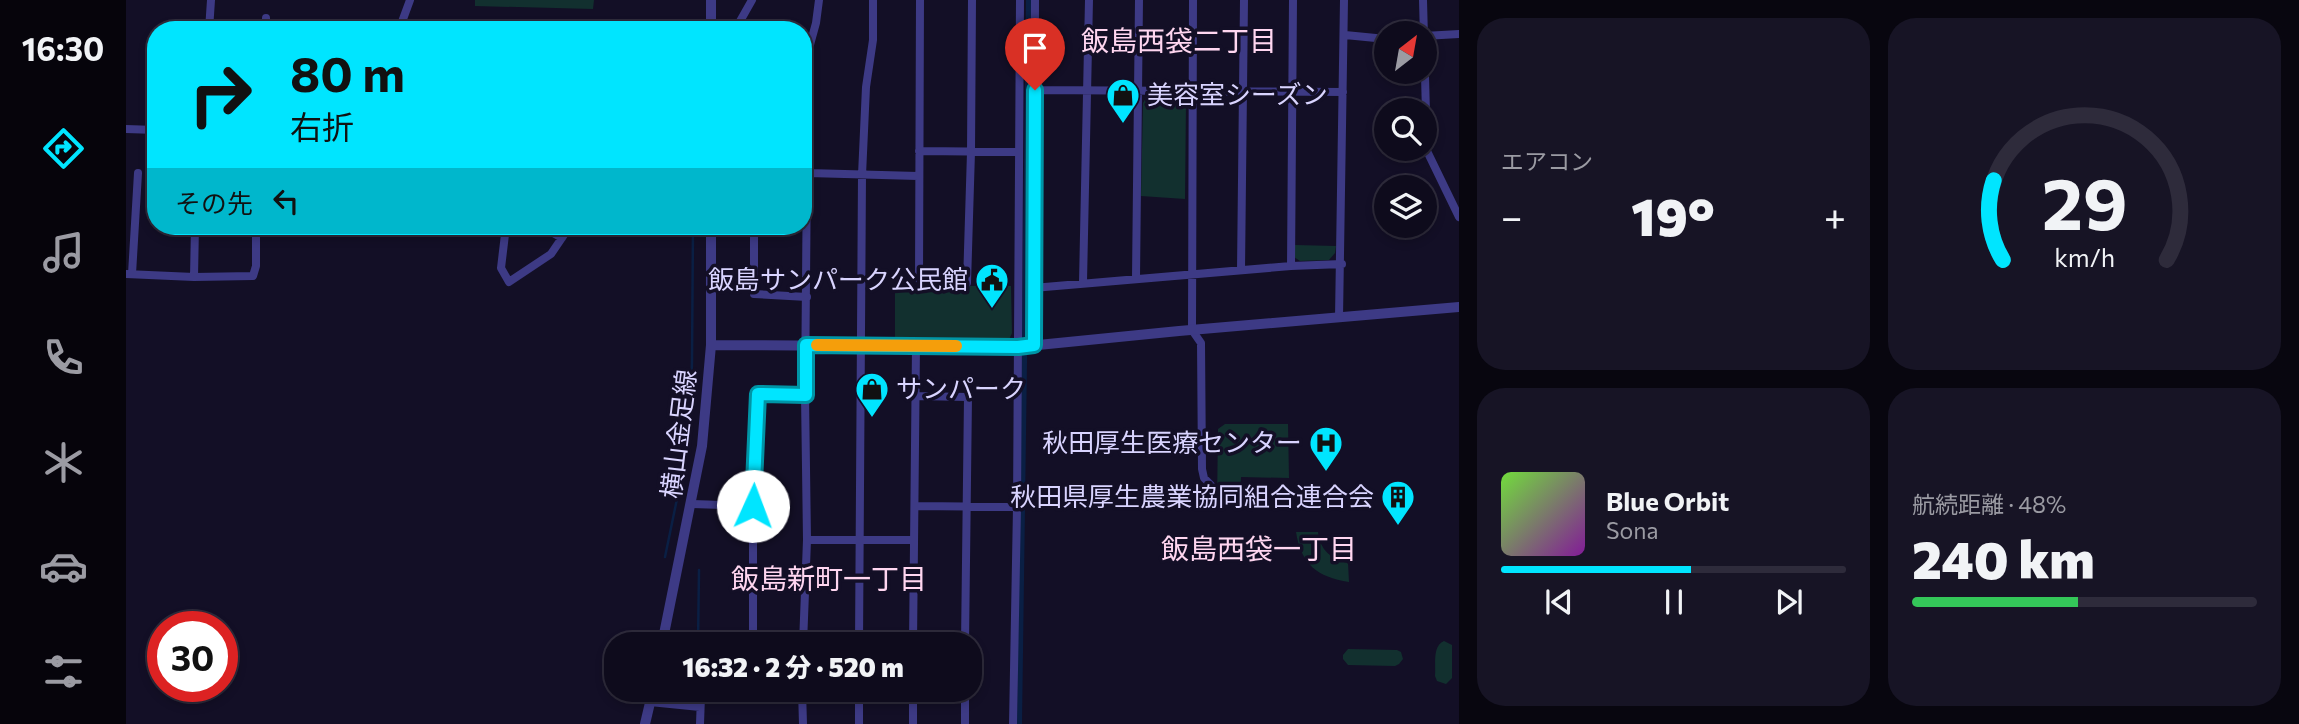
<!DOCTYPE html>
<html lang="ja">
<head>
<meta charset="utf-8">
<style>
  :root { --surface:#0e0b1c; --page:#171425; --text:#f1f3f6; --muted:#9b9ba3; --line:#2e2b3b; --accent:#00e5ff }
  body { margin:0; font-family:Commissioner,"Noto Sans JP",sans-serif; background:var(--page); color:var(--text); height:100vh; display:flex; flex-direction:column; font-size:26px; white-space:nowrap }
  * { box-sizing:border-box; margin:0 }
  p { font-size:23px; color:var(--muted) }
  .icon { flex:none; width:38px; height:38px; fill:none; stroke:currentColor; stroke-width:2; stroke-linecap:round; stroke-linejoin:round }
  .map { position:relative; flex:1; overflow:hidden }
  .panel { display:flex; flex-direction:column; gap:18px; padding:18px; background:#08060f; width:840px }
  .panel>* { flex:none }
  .top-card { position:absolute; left:21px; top:21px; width:665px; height:214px; border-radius:28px; box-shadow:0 4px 10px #0003,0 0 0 2px var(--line); background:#00e5ff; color:#111; overflow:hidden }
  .needle { width:46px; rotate:31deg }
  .buttons { position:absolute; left:1248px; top:21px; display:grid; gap:14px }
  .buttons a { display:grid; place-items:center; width:63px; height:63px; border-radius:50%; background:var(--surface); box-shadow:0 4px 10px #0003,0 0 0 2px var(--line); font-size:35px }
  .speed { position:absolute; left:21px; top:611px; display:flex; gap:14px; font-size:35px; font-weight:700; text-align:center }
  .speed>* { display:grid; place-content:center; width:91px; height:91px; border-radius:50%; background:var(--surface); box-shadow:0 4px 10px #0003,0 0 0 2px var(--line); line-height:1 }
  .speed .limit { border:10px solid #d22; background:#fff; color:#111 }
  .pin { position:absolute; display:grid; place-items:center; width:60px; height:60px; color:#fff; margin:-72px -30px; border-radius:50% 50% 50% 0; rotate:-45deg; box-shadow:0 0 7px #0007 }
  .pin .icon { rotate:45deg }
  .me { position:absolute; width:77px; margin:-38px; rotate:2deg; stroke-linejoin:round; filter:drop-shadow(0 0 5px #0008) }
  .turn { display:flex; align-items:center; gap:24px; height:147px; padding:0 28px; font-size:32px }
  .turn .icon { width:91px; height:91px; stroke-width:2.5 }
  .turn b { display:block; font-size:49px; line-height:60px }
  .then { display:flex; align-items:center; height:66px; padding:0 28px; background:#0003; gap:14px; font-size:26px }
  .big { font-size:52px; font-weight:800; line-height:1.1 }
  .panel .widget { flex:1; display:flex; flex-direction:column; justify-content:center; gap:10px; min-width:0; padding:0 24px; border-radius:28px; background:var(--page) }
  .panel .dial { align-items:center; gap:0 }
  .dial svg { height:182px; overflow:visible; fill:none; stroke:var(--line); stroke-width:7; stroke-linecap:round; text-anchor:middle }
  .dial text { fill:var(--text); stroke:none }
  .song { display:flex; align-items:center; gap:21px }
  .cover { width:84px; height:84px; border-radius:10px; background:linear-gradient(135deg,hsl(100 70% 55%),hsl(290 70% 35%)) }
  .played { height:7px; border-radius:4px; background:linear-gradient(90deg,var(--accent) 55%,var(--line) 55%) }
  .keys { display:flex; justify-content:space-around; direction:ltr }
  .heat { display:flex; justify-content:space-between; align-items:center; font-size:38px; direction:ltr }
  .charge { height:10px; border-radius:5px; background:linear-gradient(90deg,#34c759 48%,var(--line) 0) }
  .panel .tiles { flex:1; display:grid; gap:18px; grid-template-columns:repeat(2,1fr) }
  .trip { position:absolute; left:478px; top:632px; width:378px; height:70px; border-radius:28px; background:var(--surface); box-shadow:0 4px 10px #0003,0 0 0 2px var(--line); font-weight:800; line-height:70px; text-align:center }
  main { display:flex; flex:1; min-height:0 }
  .dock { display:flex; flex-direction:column; width:126px; justify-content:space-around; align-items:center; background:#06040b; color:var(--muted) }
  .dock .icon { width:49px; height:49px }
  .dock .on { color:var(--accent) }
  .dock b { font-size:32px; color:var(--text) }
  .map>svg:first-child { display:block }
  .green { fill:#12302f }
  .water { fill:#0a1f44 }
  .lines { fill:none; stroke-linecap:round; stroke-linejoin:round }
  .stream { stroke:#0a1f44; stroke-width:2.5 }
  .minor { stroke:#3d3a85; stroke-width:8 }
  .tertiary { stroke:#3d3a85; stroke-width:10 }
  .route-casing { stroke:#0095a6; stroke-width:18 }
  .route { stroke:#00e5ff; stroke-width:12 }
  .slow { stroke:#f59e0b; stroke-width:12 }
  .labels { text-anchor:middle; stroke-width:7; stroke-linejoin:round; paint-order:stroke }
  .poi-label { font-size:26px; fill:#d9d4ff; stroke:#130f26; text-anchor:end }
  .street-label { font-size:26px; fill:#d9d4ff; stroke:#130f26 }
  .neighbourhood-label { font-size:28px; fill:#ffd6f0; stroke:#130f26 }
</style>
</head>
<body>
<main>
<nav class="dock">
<b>16:30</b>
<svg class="icon on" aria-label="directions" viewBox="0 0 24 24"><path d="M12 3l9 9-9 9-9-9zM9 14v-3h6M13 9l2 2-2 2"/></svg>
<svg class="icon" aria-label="music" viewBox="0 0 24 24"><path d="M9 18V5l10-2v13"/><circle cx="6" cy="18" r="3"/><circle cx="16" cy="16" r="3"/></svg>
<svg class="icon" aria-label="phone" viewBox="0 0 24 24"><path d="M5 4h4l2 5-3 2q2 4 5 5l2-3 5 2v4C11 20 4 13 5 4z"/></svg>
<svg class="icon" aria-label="climate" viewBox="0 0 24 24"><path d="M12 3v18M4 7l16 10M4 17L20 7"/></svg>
<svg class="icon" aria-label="car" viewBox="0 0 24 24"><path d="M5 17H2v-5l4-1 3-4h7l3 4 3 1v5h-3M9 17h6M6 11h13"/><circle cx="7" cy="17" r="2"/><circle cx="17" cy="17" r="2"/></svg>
<svg class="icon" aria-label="filters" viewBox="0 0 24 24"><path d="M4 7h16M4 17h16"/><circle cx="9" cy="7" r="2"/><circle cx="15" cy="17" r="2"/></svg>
</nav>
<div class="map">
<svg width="1333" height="724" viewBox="0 0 1333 724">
  <rect width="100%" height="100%" fill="#130f26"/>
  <!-- green -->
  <path class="green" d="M 349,0 L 468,0 L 467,9 L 349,6 Z
    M 1054,97 L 1060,102 L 1059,199 L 1015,196 L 1017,103 L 1020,98 Z
    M 1169,245 L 1210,246 L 1209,253 L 1203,260 L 1174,261 L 1168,257 Z
    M 769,286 L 885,286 L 886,333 L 882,342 L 769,340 Z
    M 1099,424 L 1162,424 L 1163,478 L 1115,477 L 1114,506 L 1091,504 L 1092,429 Z
    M 1170,532 L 1192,532 C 1194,550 1205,559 1222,563 L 1223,582 C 1191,577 1175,564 1170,532 Z
    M 1318,641 L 1326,645 L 1326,678 L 1320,684 L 1311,681 L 1309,676 C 1310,665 1306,646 1318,641 Z
    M 1222,649 L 1271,650 L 1275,652 L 1277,659 L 1273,664 L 1269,666 L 1222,665 L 1217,659 L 1217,655 Z"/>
  <!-- water -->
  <path class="water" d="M 900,0 L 906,0 L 896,724 L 891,724 Z"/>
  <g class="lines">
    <!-- stream -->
    <path class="stream" d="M 539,557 L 564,436 L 566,361 L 567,226
      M 572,644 L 573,570"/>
    <!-- minor -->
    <path class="minor" d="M 794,0 L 793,279 L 841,283 L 845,152 L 846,0
      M 1067,0 L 1066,330 L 1075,343 L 1076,469 L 1078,478 L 1085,485
      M 1297,0 L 1301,151 L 1333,217
      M 83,30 L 85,0
      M 140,30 L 140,18
      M 273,30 L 284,0
      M 605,30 L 613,23 L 626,0
      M 1219,35 L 1260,39
      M 1298,36 L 1333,34
      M 909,90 L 1217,92
      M 0,129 L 30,130
      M 793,151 L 892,152
      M 682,173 L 792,176
      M 380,226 L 375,268 L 383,282 L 425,254 L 444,226
      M 415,226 L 436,238
      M 628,226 L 628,294 L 681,297
      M 1165,266 L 1167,0
      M 1115,270 L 1118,0
      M 0,274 L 68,277 L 127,276 L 130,266 L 130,226
      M 6,274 L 12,173
      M 68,277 L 69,226
      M 1010,278 L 1013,0
      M 957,282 L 963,0
      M 907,288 L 1165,266 L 1216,264
      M 1213,318 L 1218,0
      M 908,345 L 909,0
      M 790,396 L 842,397 L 839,644
      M 566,504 L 627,506
      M 789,506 L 891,507
      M 681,540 L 788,540
      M 627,644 L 627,506 L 632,394 L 679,395
      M 677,644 L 681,540 L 679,395 L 682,52 L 690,23 L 693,0
      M 733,644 L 736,175 L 740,87 L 747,40 L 747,0
      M 787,644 L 790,346
      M 676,690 L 677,724
      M 524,702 L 574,707
      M 574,724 L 575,696 L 583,690
      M 733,724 L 733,690
      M 787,724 L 787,690
      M 839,724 L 839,690
      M 887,724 L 891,507 L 894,0"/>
    <!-- tertiary -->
    <path class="tertiary" d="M 585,30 L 585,0
      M 585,345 L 892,347 L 1053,331 L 1333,307
      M 536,644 L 576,446 L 585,345 L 585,226
      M 519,724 L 527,690"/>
  </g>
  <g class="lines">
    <defs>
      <path id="route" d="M 627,506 L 632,394 L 680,395 L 680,345 L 892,347 L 908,345 L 909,90"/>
    </defs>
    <!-- route casing -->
    <use href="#route" class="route-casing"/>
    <!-- route -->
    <use href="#route" class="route"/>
    <!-- slow -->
    <path class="slow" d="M 691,345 L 830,346"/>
  </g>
  <!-- icons -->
  <defs>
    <symbol id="shop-pin" viewBox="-11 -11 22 30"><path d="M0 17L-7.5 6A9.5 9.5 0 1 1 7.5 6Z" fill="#00e5ff" stroke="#130f26"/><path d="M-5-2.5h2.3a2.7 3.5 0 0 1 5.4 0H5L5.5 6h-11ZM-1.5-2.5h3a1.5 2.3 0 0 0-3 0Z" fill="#111"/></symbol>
    <symbol id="civic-pin" viewBox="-11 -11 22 30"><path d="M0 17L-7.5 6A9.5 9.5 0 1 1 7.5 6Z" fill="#00e5ff" stroke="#130f26"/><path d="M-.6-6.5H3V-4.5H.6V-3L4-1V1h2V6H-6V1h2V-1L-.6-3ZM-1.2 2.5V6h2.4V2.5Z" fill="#111"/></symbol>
    <symbol id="hospital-pin" viewBox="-11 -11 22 30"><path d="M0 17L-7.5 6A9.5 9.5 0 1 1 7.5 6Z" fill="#00e5ff" stroke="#130f26"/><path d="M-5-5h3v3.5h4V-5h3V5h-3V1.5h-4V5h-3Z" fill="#111"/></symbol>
    <symbol id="building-pin" viewBox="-11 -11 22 30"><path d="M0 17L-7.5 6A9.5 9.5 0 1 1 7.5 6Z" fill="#00e5ff" stroke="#130f26"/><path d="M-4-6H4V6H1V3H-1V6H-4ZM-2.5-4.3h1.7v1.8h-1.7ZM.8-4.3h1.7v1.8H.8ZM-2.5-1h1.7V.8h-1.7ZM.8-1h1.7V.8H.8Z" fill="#111"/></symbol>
  </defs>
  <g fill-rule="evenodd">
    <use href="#shop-pin" x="978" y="76" width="38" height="52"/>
    <use href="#civic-pin" x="847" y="261" width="38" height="52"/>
    <use href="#shop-pin" x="727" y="370" width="38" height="52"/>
    <use href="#hospital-pin" x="1181" y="424" width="38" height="52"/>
    <use href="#building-pin" x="1253" y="478" width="38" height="52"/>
  </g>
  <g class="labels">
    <!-- poi labels -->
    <g class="poi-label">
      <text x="1021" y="104" text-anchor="start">美容室シーズン</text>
      <text x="842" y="289">飯島サンパーク公民館</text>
      <text x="770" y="398" text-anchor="start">サンパーク</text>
      <text x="1176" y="452">秋田厚生医療センター</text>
      <text x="1248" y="506">秋田県厚生農業協同組合連合会</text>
    </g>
    <!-- street labels -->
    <g class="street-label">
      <text transform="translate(553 434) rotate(-83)" y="9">横山金足線</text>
    </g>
    <!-- neighbourhood labels -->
    <g class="neighbourhood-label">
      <text x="1053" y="51">飯島西袋二丁目</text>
      <text x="1133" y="559">飯島西袋一丁目</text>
      <text x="703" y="589">飯島新町一丁目</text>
    </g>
  </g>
</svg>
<div class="buttons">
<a><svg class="needle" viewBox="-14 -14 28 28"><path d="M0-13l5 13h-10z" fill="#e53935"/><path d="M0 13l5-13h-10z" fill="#9b9ba3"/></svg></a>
<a><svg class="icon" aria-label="search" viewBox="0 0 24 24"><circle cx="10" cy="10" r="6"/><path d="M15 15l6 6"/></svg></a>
<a><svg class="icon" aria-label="layers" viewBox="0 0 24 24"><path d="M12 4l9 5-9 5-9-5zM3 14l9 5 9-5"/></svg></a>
</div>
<div class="speed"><div class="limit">30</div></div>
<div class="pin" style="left:909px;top:90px;background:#d93025"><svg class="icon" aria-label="arrive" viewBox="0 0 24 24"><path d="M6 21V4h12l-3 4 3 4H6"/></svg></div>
<svg class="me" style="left:627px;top:506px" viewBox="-20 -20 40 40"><circle r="19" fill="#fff"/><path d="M0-13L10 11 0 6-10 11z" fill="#00e5ff"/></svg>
<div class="trip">16:32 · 2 分 · 520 m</div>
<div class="top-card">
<div class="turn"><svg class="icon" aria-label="right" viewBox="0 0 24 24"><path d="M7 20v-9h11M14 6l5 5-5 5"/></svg><div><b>80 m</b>右折</div></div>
<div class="then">その先<svg class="icon" aria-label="left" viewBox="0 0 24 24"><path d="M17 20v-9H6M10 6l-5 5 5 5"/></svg></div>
</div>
</div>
<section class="panel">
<div class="tiles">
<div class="widget"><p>エアコン</p>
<div class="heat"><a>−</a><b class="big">19°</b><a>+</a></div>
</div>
<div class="widget dial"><svg viewBox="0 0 100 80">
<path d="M14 69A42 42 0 1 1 86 69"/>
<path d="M14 69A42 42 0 0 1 10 34" stroke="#00e5ff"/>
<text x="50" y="56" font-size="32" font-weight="700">29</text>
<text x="50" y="72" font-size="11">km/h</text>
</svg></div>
<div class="widget">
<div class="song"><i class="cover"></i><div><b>Blue Orbit</b><p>Sona</p></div></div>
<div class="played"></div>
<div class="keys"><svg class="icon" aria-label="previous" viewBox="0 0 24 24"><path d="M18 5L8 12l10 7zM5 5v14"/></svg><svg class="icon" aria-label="pause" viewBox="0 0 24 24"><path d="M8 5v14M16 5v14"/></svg><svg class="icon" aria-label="next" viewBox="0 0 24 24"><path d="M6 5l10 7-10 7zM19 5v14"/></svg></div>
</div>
<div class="widget"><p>航続距離 · 48%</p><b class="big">240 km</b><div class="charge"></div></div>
</div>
</section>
</main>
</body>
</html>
